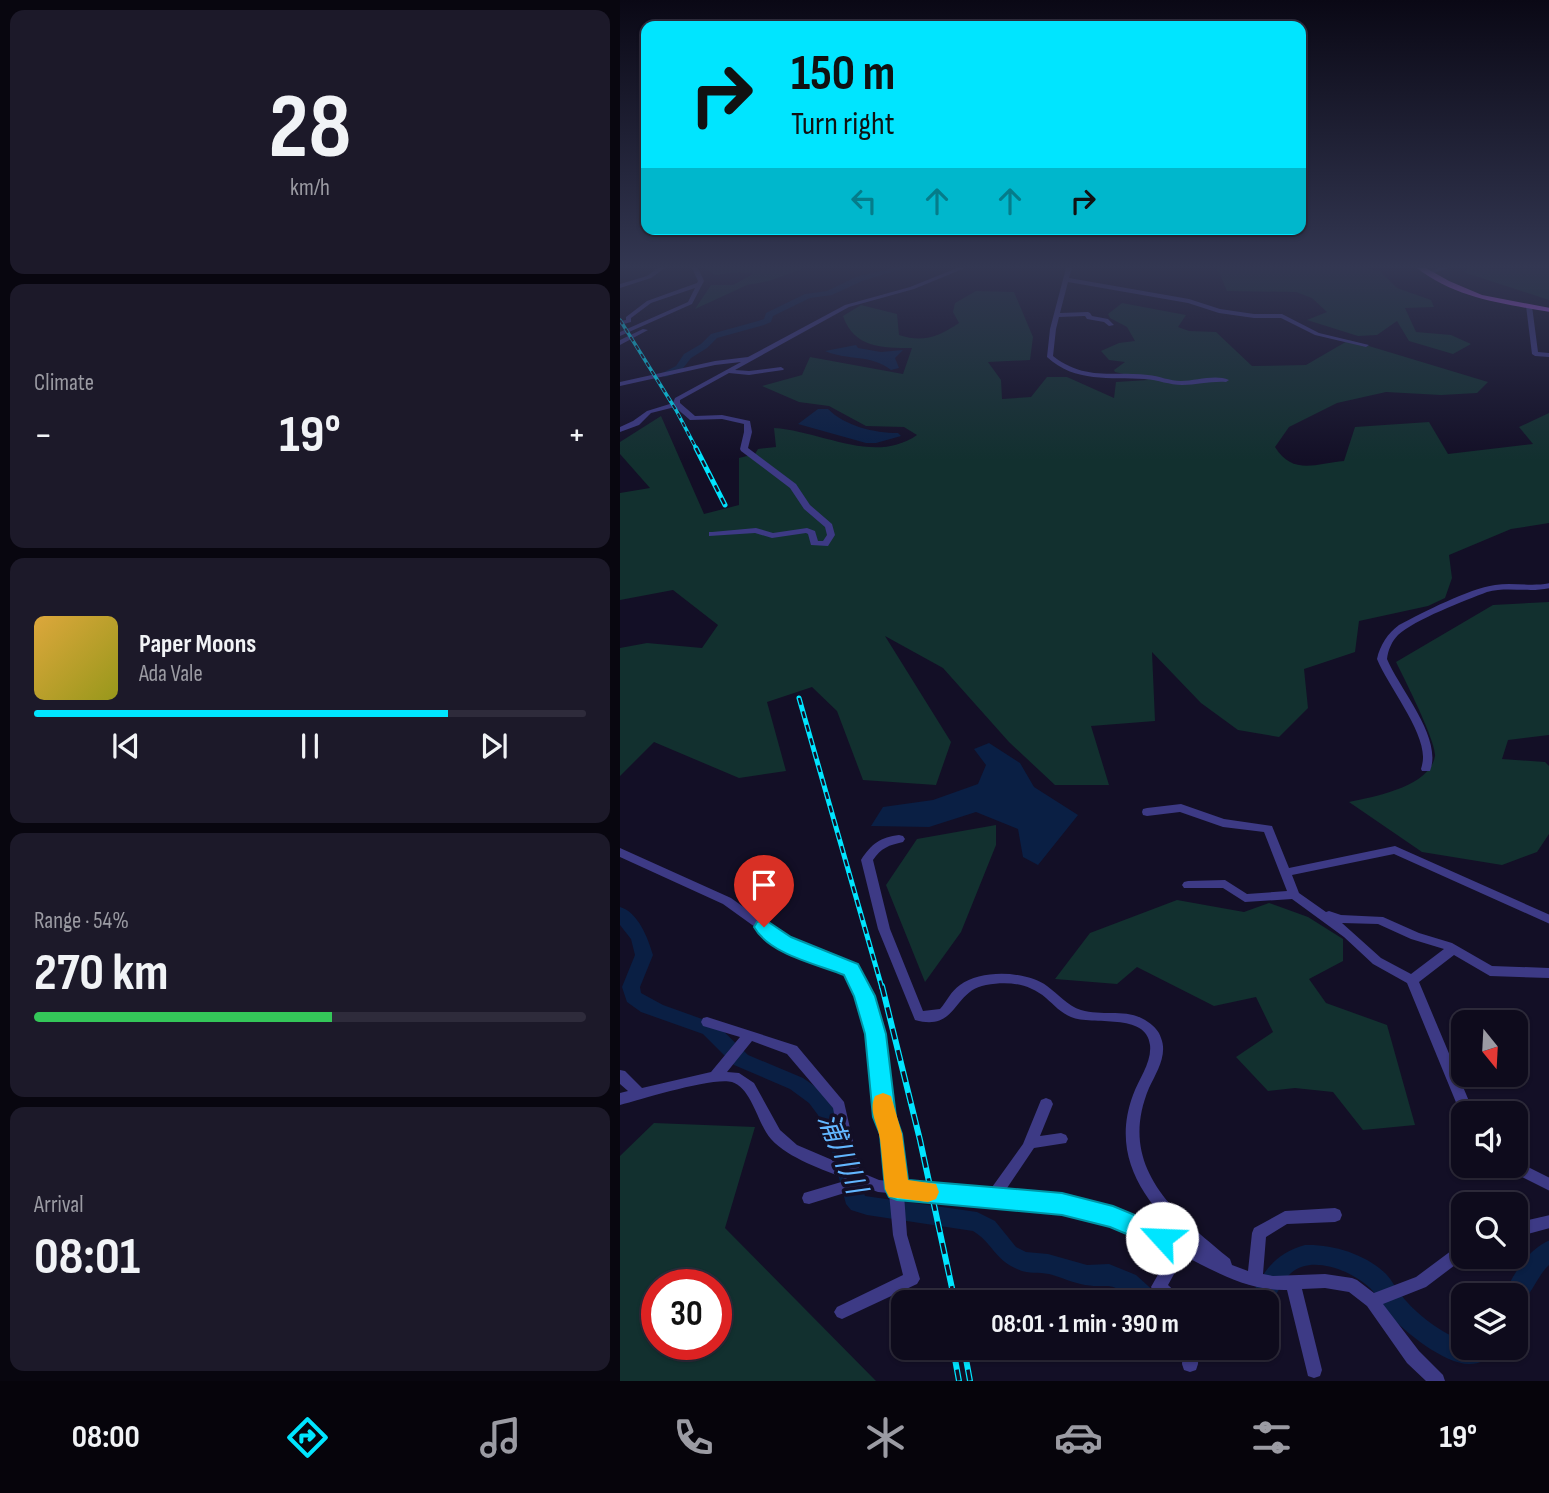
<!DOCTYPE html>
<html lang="en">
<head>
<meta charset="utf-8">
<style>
  :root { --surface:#0e0b1c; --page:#1c1929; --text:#f1f3f6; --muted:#9b9ba3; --line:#2e2b3b; --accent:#00e5ff }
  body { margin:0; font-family:"Sofia Sans Condensed","Noto Sans JP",sans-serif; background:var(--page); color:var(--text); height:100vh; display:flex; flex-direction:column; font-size:26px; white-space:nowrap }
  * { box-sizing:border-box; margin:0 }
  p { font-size:23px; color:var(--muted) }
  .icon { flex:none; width:38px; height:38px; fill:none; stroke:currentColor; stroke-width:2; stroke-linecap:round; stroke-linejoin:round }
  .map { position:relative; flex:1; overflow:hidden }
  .drawer { display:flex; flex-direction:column; gap:10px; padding:10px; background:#08060f; width:620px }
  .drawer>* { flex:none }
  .banner { position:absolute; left:21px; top:21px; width:665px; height:214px; border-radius:14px; box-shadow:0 2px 5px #0004,0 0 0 2px var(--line); background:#00e5ff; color:#111; overflow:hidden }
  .needle { width:46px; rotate:162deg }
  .buttons { position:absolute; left:831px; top:1010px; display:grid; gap:14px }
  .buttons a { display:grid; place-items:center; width:77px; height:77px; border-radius:14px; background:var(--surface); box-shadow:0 2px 5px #0004,0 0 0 2px var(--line); font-size:35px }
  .speed { position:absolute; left:21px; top:1269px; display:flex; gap:14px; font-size:35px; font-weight:700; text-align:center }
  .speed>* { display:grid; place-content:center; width:91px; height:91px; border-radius:50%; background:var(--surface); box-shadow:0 2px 5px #0004,0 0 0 2px var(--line); line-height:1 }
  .speed .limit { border:10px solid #d22; background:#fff; color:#111 }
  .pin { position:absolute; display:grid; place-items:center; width:60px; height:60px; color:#fff; margin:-72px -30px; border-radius:50% 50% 50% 0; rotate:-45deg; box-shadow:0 0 7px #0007 }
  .pin .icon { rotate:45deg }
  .me { position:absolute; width:77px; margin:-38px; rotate:295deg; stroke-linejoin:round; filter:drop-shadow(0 0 5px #0008) }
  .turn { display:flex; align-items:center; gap:24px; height:147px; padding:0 35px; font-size:32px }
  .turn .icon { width:91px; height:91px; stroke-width:2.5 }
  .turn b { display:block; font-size:49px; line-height:60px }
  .lanes { display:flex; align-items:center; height:66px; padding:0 35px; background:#0003; justify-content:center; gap:35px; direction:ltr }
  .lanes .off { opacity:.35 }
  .big { font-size:52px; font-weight:700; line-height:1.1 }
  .drawer .card { flex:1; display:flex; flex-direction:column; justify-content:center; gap:10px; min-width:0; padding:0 24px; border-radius:14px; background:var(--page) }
  .drawer .dial { align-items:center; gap:0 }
  .dial b { font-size:91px; line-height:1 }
  .song { display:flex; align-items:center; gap:21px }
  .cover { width:84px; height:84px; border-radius:10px; background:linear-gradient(135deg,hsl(40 70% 55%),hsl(60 70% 35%)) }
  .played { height:7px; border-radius:4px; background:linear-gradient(90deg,var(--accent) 75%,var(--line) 75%) }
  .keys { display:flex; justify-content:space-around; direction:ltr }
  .heat { display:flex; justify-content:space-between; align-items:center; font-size:38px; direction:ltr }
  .charge { height:10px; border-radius:5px; background:linear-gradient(90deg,#34c759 54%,var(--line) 0) }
  .trip { position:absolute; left:271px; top:1290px; width:388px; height:70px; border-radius:14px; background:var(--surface); box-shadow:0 2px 5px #0004,0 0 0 2px var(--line); font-weight:700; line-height:70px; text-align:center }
  .tab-bar { display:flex; height:112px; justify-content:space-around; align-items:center; background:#06040b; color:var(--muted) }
  .tab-bar .icon { width:49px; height:49px }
  .tab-bar .current { color:var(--accent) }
  .tab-bar b { font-size:32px; color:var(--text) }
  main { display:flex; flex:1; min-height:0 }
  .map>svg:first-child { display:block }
  .green { fill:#12302f; fill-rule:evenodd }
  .water { fill:#0a1f44 }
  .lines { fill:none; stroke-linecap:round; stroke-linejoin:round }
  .river { fill:#0a1f44; fill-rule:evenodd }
  .minor { fill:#3d3a85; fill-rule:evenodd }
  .major { fill:#c25bff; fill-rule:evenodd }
  .rail-far2-casing { stroke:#00e5ff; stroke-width:3.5 }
  .rail-far1-casing { stroke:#00e5ff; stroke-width:5 }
  .rail-casing { stroke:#00e5ff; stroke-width:6 }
  .rail-far2 { stroke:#130f26; stroke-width:2; stroke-dasharray:5; stroke-linecap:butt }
  .rail-far1 { stroke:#130f26; stroke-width:2.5; stroke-dasharray:7; stroke-linecap:butt }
  .rail { stroke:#130f26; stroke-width:3.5; stroke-dasharray:11; stroke-linecap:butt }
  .route { fill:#00e5ff; stroke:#0095a6; stroke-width:2 }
  .slow { fill:#f59e0b }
  .labels { text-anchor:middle; stroke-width:7; stroke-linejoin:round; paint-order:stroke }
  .near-water-label { font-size:28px; font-style:italic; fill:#62b6ff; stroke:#130f26 }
</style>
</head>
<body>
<main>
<section class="drawer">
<div class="card dial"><b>28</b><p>km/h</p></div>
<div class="card"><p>Climate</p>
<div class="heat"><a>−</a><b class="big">19°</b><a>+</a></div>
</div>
<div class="card">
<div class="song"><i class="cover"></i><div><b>Paper Moons</b><p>Ada Vale</p></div></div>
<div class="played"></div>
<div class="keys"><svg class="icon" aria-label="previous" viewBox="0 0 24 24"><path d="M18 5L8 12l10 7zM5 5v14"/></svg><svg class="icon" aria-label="pause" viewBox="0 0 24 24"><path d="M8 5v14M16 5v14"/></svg><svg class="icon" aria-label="next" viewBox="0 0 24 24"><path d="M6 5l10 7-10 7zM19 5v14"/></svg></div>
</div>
<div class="card"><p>Range · 54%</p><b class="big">270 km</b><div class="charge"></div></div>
<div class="card"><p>Arrival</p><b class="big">08:01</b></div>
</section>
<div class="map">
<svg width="930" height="1381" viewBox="0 0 930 1381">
  <rect width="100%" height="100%" fill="#130f26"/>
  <!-- green -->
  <path class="green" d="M 85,268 L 182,268 L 182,269 L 149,281 L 127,285 L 75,309 L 91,285 L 113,285 L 133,274 L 119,272 L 95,275 Z
    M 597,268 L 744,268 L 760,271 L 777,288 L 811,300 L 814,307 L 785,308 L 796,332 L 831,335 L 851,344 L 833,354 L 789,341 L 777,321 L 757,335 L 738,336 L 687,320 L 707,312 L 692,298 L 676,292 L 607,291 Z
    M 848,268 L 929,270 L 929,300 L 843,272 Z
    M 356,291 L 394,292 L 413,337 L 410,360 L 368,362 L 381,380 L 382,399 L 411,397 L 427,377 L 447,377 L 494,398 L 496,382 L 528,380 L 495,372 L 494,370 L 505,362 L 489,360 L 481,351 L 499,343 L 515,341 L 507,327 L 490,318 L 488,314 L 502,303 L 566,315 L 558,327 L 569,331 L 596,332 L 632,366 L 686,365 L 729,340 L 868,382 L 857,393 L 821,395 L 766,392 L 717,403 L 669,427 L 655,447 C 672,475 695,464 724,461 L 735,427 L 809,422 L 828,454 L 913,444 L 899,427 L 929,413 L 929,523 L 891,529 L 829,555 L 832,578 L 825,598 L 808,606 L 739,621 L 735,652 L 684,669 L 688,708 L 659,737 L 618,730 L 581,703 L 532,652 L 535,721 L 471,726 L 489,785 L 435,785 L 389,742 L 323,668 L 265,636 L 331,742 L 316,785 L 243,780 L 217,711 L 192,687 L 147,702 L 166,771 L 119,778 L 34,742 L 0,776 L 0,648 L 27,643 L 82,648 L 98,625 L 53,590 L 0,600 L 0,493 L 30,488 L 0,454 L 0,442 L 41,416 L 84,514 L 119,505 L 119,458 L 135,454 L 138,449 L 156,447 L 154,428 C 202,431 254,465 297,435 L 284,427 L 246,426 L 209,406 L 179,402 L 142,386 L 182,375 L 190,357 L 283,374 L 292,348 C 262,348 234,348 223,316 L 241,305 L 277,314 L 279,335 C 303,343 318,337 339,323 L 333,312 L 335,303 Z
    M 929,602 L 929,735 L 888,740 L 882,759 L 925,762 L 929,766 L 929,834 L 917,852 L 882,865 L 802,852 L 729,802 C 753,797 810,787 815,756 C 817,743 784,678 776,662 L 873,605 Z
    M 376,825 L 376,845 L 341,932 L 305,982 L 266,885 L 297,839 Z
    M 557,900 L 624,912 L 649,903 L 688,917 L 723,939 L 723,961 L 689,979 L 706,1003 L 767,1025 L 795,1125 L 743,1130 L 713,1092 L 675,1088 L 648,1091 L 616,1057 L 653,1032 L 636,997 L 594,1006 L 517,967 L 497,984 L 435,979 L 470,933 Z
    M 34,1123 L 135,1127 L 105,1228 L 256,1381 L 0,1381 L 0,1156 ZM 37,1284 L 96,1284 L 96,1344 L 37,1344 Z"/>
  <!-- water -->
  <path class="water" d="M 236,345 L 238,348 L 261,352 L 283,350 L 275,358 L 279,368 L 271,370 C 251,354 228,361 205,351 Z
    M 198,409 L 208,409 C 225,426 254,433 278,433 L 281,436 L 256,443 L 246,443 L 178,424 Z
    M 369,743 L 400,763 L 414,787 L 458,815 L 418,865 L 403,857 L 398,829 L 356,812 L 309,827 L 251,826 L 263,807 L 313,800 L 358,784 L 366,765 L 354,749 Z"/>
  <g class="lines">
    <!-- river -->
    <path class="river" d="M 272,268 L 285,268 L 242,281 L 212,295 L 190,298 L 153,316 L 151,322 L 144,325 L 97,338 L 87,348 L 71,358 L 60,372 L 45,377 L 40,374 L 56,366 L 64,354 L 81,344 L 91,334 L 138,321 L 144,319 L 146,313 L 185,294 L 207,291 L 236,277 Z
      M 0,907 C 18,912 28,938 33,955 L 20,987 L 21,993 L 43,1005 L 96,1024 L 128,1055 L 183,1078 L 203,1092 L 223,1122 L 245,1196 L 357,1212 L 375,1221 L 396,1247 L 406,1252 L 428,1254 L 467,1265 L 489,1264 L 516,1275 L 537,1294 L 540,1302 L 513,1302 C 489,1279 493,1289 465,1285 C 453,1283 441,1277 429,1274 C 418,1272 407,1274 397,1269 C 374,1259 372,1242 353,1231 L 247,1215 L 231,1210 L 226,1204 L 208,1137 L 198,1115 L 189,1103 L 170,1089 L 114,1065 L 83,1034 L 21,1012 L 7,1002 L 2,987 L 15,955 L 11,939 L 0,925 Z
      M 930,1240 L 930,1264 C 917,1275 911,1299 896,1305 L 896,1295 L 884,1295 C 893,1274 908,1249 930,1240 Z
      M 685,1245 C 712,1244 746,1254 766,1274 C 772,1280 776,1289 782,1296 C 796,1314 821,1333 844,1341 L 844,1348 L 879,1348 L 876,1356 C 868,1359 859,1364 850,1364 C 826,1365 784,1332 769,1314 C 762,1306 757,1295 750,1288 C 732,1271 692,1254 671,1273 C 661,1282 655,1298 648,1310 L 648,1302 L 629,1302 C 642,1272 654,1254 685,1245 Z"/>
    <!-- minor -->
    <path class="minor" d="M 38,268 L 45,268 L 31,278 L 0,288 L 0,284 L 27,276 Z
      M 72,268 L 78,268 L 84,281 L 72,304 L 0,336 L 0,332 L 68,302 L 75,288 L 31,303 L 11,318 L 11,322 L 0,325 L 0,321 L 6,320 L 6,317 L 27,301 L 77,283 L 78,281 Z
      M 337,268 L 345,268 L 294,289 L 229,307 L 115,370 L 129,371 L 161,367 L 164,369 L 163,370 L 129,375 L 109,373 L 60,400 L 60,403 L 75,416 L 102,415 L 130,421 L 132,432 L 128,448 L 176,484 L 190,505 L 212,524 L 215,535 L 208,546 L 191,545 L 188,534 L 186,533 L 152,538 L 135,533 L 89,536 L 89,532 L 92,532 L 136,528 L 153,533 L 187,528 L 195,531 L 198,541 L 203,541 L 207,535 L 205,527 L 184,509 L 170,488 L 121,451 L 120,449 L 124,432 L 124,424 L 102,419 L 70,420 L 55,407 L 31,413 L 19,425 L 0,432 L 0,427 L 13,421 L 27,411 L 53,403 L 55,398 L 121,362 L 95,365 L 0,386 L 0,382 L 95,361 L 128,357 L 225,305 L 290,287 Z
      M 446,268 L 452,268 L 449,278 L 569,299 L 600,309 L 634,314 L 662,314 L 699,333 L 749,345 L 746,347 L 695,335 L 661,318 L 634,318 L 599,313 L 568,303 L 448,282 L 440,313 L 468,312 L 470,313 L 472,316 L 488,319 L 494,325 L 489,326 L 484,322 L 467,319 L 465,316 L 439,317 L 436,329 L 433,356 C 465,381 492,371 528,375 C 539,376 550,381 561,381 C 576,381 595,374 609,380 L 606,382 C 591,381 577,385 562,385 C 550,385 538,380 525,379 C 490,377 455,383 427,357 L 430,329 Z
      M 819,268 L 829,268 L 810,274 L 807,272 Z
      M 909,304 L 912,306 L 918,352 L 930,353 L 930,357 L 915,356 L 912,354 L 906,306 Z
      M 23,329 L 28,330 L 0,345 L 0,340 Z
      M 930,583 L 930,588 C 909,593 888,586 867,592 C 846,600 794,620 778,635 C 772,641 768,650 767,659 C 780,690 823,738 810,771 L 802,771 L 801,769 C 802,765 803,762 803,758 C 804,730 768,686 757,659 C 760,645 768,633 779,625 C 804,612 848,589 875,585 C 893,582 911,587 930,583 Z
      M 561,804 L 604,819 L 652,826 L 669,868 L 775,846 L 930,915 L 930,924 L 774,854 L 672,875 L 679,893 L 706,912 L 709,911 L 721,915 L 763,917 L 799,933 L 832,943 L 872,966 L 930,968 L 930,978 L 870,976 L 834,955 L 799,982 L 854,1113 L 844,1113 L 844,1118 L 842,1117 L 787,983 L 753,964 L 724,937 L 672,899 L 625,902 L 603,888 L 564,888 L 562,885 L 564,882 L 568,881 L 605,880 L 627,894 L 667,891 L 644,832 L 603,827 L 560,812 L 527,816 L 523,815 L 522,812 L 523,809 L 527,808 ZM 722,923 L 758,924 L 791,939 L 824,949 L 791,974 L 761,958 Z
      M 279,835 L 283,836 L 285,839 L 283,842 C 269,845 261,848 253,860 L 270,929 L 303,1011 L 320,1009 C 327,1001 331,991 340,985 C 362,969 406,971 427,986 C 438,994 448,1006 461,1010 C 484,1017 507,1007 528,1022 C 534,1026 539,1031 541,1038 C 548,1055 536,1073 529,1088 C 496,1167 555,1214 610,1259 L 612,1265 L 628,1271 L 632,1233 L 634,1228 L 665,1211 L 715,1208 L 720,1210 L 722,1215 L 720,1220 L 715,1222 L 667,1224 L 646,1237 L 643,1274 L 653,1276 L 705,1274 L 732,1278 L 737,1280 L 754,1293 L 796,1277 L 839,1245 L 844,1243 L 844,1256 L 847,1256 L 806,1287 L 763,1304 L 799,1351 L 823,1375 L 825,1381 L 806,1381 L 787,1363 L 747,1306 L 729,1292 L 705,1288 L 682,1289 L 702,1370 L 700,1376 L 694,1378 L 688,1376 L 667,1290 C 628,1291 599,1273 564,1256 L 548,1285 L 561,1297 L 564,1302 L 545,1302 L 534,1292 L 531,1287 L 552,1250 C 525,1236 496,1221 467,1215 C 407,1203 345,1200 284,1195 L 287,1235 L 300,1279 L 297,1284 L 222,1319 L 217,1317 L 214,1312 L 217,1307 L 283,1275 L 273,1235 L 269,1193 L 258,1192 L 244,1187 L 189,1204 L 184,1203 L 182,1198 L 184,1193 L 228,1180 C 203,1169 169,1159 151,1139 C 138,1125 132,1088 112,1082 C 92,1077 23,1099 0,1105 L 0,1093 L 8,1091 L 0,1084 L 0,1070 L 5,1071 L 22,1088 L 91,1072 L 120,1037 L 83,1026 L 81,1022 L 83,1018 L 87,1017 L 177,1046 L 224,1102 L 240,1172 L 259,1180 L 268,1181 L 264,1134 L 257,1117 L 250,1034 L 238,996 L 226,972 L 160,945 L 103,904 L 0,857 L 0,848 L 111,898 L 168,939 L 235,966 L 250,996 L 262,1034 L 271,1117 L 278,1134 L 282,1182 L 370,1190 L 403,1144 L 421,1100 L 426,1098 L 431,1100 L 433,1104 L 420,1136 L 441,1133 L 446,1135 L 448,1139 L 446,1143 L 414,1148 L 385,1191 L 469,1202 L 529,1223 L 569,1243 C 525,1203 490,1157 513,1095 C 519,1079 532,1062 530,1045 C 527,1012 472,1026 451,1017 C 441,1013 434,1005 426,998 C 408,983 388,981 366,985 C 332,991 338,1032 295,1020 L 258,929 L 241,860 C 251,844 261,837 279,835 ZM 132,1041 L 167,1054 L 213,1108 L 224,1165 L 177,1145 L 160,1130 L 134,1083 L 119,1073 L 107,1072 Z
      M 896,1161 L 930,1178 L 930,1191 L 888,1170 L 886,1166 L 896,1166 Z
      M 930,1215 L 930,1228 L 896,1237 L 896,1223 Z
      M 563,1348 L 579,1348 L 578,1364 L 576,1370 L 570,1372 L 564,1370 L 562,1364 Z"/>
    <!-- major -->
    <path class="major" d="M 797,268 L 806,268 L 829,281 L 862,295 L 930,308 L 930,312 C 884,304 835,298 797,268 Z"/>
    <defs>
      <path id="rail-far2" d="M 0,320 L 56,410 L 77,450"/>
      <path id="rail-far1" d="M 76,448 L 105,505
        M 179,698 L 262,988"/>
      <path id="rail" d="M 262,986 L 300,1140 L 335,1302
        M 333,1348 L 339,1381
        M 344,1348 L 350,1381"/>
    </defs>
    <!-- rail-far2 casing -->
    <use href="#rail-far2" class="rail-far2-casing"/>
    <!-- rail-far1 casing -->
    <use href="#rail-far1" class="rail-far1-casing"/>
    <!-- rail casing -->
    <use href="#rail" class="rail-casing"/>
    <!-- rail-far2 -->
    <use href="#rail-far2" class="rail-far2"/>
    <!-- rail-far1 -->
    <use href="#rail-far1" class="rail-far1"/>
    <!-- rail -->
    <use href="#rail" class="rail"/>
  </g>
  <!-- sky -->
  <linearGradient id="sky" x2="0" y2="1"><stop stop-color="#0a0815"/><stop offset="0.58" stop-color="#333752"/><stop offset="1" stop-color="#333752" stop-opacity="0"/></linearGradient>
  <rect width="930" height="461" fill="url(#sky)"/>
  <!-- route -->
  <path class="route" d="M 144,919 L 171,937 L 238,964 L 255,996 L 266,1034 L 276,1117 L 282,1134 L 288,1180 L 442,1193 L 493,1206 L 551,1230 L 555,1238 L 551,1246 L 542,1249 L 490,1227 L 442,1215 L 277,1200 L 269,1197 L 265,1189 L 260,1134 L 253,1117 L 245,1034 L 234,996 L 224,975 C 196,964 149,954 134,927 L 137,922 Z"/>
  <!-- slow -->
  <path class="slow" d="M 263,1093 L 271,1096 L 282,1134 L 288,1180 L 316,1184 L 319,1192 L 316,1199 L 308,1202 L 269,1197 L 265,1189 C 263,1172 262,1156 260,1139 C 258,1124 248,1111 255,1096 Z"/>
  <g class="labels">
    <!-- near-water labels -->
    <g class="near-water-label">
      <text transform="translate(223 1153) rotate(68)" y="10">浦川川</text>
    </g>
  </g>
</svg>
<div class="buttons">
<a><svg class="needle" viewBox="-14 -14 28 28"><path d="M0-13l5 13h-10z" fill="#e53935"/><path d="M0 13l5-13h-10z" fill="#9b9ba3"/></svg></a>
<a><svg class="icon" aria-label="sound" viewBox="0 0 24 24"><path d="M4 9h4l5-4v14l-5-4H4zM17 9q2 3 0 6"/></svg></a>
<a><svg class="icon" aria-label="search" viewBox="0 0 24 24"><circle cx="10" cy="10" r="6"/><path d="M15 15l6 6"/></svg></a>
<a><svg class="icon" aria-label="layers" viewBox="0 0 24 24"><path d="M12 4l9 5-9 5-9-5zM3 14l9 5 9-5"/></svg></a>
</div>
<div class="speed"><div class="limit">30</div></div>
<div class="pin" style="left:144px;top:927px;background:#d93025"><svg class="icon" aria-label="arrive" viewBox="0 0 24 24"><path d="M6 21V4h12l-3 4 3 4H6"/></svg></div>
<svg class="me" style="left:542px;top:1238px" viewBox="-20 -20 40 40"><circle r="19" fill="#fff"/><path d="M0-13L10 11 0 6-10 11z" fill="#00e5ff"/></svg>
<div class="trip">08:01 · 1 min · 390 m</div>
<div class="banner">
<div class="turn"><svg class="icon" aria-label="right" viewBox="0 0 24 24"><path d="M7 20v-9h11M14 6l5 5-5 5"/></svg><div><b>150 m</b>Turn right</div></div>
<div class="lanes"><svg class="icon off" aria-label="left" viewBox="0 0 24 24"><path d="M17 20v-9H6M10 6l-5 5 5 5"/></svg><svg class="icon off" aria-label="ahead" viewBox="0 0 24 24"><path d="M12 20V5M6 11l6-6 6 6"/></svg><svg class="icon off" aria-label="ahead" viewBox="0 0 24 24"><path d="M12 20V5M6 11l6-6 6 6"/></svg><svg class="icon" aria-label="right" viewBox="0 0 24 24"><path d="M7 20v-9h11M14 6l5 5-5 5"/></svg></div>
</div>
</div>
</main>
<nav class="tab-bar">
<b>08:00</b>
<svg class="icon current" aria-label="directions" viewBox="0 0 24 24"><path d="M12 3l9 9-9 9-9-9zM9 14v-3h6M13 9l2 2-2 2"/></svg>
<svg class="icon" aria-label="music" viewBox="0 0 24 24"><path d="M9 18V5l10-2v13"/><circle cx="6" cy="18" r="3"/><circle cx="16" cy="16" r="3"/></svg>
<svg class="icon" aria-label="phone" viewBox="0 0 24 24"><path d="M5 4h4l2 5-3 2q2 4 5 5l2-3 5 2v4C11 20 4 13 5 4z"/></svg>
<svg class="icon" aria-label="climate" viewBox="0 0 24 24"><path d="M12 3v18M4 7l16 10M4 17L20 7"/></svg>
<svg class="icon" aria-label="car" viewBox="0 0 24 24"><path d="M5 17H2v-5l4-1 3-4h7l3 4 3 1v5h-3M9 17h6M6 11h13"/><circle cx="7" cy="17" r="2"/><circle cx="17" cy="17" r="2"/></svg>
<svg class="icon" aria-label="filters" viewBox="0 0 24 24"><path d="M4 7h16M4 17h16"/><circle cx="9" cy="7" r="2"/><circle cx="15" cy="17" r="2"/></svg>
<b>19°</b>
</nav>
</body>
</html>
